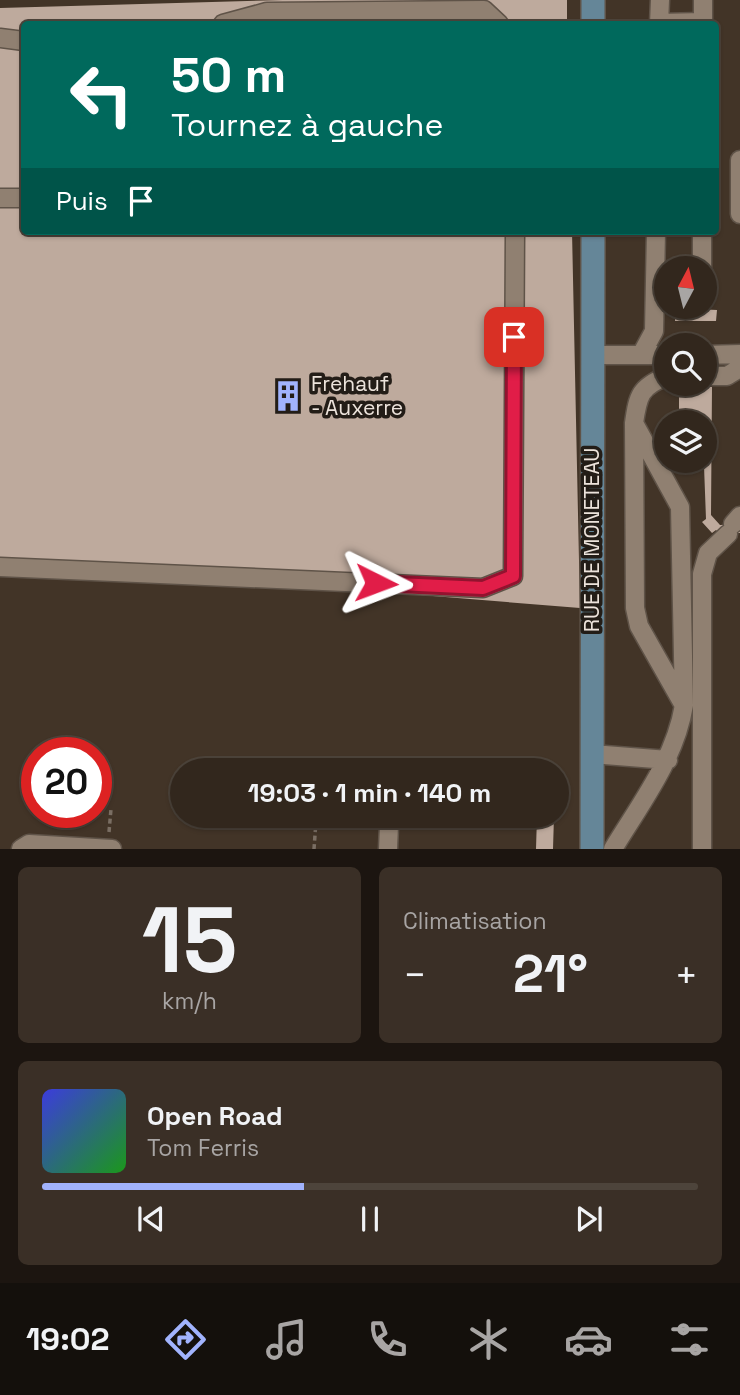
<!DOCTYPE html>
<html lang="fr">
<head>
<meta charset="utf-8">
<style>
  :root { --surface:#32271d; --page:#3a2f26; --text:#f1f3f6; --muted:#a8a5a4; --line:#4d443b; --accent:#a1b3fd }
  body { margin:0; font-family:"Space Grotesk",sans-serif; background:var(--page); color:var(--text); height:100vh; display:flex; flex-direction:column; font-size:26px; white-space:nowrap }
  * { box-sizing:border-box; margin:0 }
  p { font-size:23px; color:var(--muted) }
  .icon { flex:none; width:38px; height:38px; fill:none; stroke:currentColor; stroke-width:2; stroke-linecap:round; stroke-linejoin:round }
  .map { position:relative; height:849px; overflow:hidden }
  .panel { display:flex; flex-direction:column; gap:18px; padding:18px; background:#1c1510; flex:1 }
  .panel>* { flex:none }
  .hud { position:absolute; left:21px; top:21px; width:698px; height:214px; border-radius:7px; box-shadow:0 2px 5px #0004,0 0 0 2px var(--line); background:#00695c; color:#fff; overflow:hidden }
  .needle { width:46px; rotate:7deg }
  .buttons { position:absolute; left:654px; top:256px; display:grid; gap:14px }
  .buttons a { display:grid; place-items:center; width:63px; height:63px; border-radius:50%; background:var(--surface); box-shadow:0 2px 5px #0004,0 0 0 2px var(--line); font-size:35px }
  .speed { position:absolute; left:21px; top:737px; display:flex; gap:14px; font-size:35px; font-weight:700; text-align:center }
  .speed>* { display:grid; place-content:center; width:91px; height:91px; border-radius:50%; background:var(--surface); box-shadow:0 2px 5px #0004,0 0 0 2px var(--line); line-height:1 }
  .speed .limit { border:10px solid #d22; background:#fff; color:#111 }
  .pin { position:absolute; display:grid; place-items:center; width:60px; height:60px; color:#fff; margin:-30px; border-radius:14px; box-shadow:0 4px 10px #0006 }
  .me { position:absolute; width:77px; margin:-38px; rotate:93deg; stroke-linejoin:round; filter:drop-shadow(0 0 5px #0008) }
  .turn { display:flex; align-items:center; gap:24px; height:147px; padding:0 35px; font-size:32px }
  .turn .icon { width:91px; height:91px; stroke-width:2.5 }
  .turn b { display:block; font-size:49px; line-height:60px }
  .then { display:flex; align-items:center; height:66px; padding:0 35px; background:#0003; gap:14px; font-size:26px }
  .big { font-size:52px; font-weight:700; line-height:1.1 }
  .panel .card { flex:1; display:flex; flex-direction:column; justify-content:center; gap:10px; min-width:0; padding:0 24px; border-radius:10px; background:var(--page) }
  .panel .dial { align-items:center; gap:0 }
  .dial b { font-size:91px; line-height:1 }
  .song { display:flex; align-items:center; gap:21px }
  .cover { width:84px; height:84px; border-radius:10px; background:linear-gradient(135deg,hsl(240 70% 55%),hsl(120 70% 35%)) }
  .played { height:7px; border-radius:4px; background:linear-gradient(90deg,var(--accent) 40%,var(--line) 40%) }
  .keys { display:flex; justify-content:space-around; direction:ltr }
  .heat { display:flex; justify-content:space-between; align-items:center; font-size:38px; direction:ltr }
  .panel .tiles { flex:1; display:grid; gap:18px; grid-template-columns:1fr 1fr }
  .card:last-child { grid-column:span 2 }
  .trip { position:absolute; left:170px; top:758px; width:399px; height:70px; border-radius:35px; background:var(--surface); box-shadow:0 2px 5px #0004,0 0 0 2px var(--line); font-weight:700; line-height:70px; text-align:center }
  .dock { display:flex; height:112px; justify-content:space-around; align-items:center; background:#14100c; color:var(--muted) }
  .dock .icon { width:49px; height:49px }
  .dock .selected { color:var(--accent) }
  .dock b { font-size:32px; color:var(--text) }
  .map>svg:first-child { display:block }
  .building { fill:#beaa9d }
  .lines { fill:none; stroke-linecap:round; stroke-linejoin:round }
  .minor-casing { stroke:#5f5348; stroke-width:21 }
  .major-casing { stroke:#5f5348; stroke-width:26 }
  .path { stroke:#7a6e63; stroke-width:3.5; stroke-dasharray:5 3.5; stroke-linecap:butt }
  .minor { stroke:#908071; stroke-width:18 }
  .major { stroke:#658698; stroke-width:23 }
  .route-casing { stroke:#92132f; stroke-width:18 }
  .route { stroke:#e11d48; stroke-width:12 }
  .labels { text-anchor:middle; stroke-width:7; stroke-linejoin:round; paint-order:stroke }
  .poi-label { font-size:21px; fill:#ece3db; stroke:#231d17; text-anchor:start }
  .street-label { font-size:21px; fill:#ece3db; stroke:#231d17 }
</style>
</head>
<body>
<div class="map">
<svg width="740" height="849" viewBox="0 0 740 849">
  <rect width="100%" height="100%" fill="#423427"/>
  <!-- building -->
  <path class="building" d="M 283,0 L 567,0 L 567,24 L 24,24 L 24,231 L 572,231 L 580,608 L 0,561 L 0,8 Z
    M 675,308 L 717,310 L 716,321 L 675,321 Z
    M 679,387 L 712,387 L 711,515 L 720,525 L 740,524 L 740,533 L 720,534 L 716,530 L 712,533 L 702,522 L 706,519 L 704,466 L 673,465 L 673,460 L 705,460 L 705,422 L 675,422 L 679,417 Z
    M 537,816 L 554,816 L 553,849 L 536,849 Z"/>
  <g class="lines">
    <defs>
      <path id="minor" d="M 659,23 L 703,22
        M 223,24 L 267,12 L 484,10 L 499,24
        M 659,24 L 660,0
        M 703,24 L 703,0
        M 0,38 L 24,41
        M 740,160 L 740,214
        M 0,198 L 24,198
        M 702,268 L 702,231
        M 593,355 L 667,355
        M 641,355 L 654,331 L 656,231
        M 705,355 L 740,354
        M 667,376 C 640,387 638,395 634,423 L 635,608 L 639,626 L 682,702
        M 705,376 L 727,376 L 738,369 L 740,361
        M 733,524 L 740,516
        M 0,567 L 483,588 L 513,576 L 515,231
        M 592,754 L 668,760
        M 21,849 L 29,844 L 112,849
        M 388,849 L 389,825
        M 613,849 C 641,803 675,759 684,705 L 680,507 L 634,423
        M 702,849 L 702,574 L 708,553 L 728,534"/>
      <path id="major" d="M 593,24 L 593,0
        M 592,849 L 593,231"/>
    </defs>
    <!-- minor casing -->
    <use href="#minor" class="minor-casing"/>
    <!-- major casing -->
    <use href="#major" class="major-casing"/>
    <!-- path -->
    <path class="path" d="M 109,832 L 111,809
      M 314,849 L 316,821"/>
    <!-- minor -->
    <use href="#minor" class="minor"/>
    <!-- major -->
    <use href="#major" class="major"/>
  </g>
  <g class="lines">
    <defs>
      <path id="route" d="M 376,583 L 483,588 L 513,576 L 514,337"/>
    </defs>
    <!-- route casing -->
    <use href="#route" class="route-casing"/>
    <!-- route -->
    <use href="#route" class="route"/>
  </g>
  <!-- icons -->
  <defs>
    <symbol id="building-bare" viewBox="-9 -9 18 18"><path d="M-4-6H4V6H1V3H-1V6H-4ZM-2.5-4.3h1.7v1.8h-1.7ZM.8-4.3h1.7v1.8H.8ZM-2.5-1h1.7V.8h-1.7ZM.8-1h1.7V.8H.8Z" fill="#a1b3fd" stroke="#231d17" stroke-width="2.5" paint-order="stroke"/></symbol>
  </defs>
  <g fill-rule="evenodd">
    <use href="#building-bare" x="266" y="374" width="44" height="44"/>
  </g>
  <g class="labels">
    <!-- poi labels -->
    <g class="poi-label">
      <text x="311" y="391">Frehauf<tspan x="311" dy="24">- Auxerre</tspan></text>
    </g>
    <!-- street labels -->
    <g class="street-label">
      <text transform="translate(592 540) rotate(-90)" y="7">RUE DE MONETEAU</text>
    </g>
  </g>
</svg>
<div class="buttons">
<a><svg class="needle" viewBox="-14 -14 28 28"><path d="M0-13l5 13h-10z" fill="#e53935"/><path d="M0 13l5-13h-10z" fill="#a8a5a4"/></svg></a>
<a><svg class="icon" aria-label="search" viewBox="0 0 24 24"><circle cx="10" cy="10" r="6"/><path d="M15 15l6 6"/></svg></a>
<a><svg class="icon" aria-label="layers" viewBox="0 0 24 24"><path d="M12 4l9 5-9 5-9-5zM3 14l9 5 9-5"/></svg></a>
</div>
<div class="speed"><div class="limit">20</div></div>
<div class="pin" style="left:514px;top:337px;background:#d93025"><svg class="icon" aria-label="arrive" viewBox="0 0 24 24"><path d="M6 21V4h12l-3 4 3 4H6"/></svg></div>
<svg class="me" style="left:376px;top:583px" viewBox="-20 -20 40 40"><path d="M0-17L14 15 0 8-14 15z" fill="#e11d48" stroke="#fff" stroke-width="4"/></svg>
<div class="trip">19:03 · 1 min · 140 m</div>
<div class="hud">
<div class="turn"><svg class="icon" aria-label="left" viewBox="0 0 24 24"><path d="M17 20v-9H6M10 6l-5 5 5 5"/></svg><div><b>50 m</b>Tournez à gauche</div></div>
<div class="then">Puis<svg class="icon" aria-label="arrive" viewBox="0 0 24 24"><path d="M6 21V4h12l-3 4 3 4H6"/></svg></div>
</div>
</div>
<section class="panel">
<div class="tiles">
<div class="card dial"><b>15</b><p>km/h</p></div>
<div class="card"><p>Climatisation</p>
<div class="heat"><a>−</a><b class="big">21°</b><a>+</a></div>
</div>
<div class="card">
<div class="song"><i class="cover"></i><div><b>Open Road</b><p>Tom Ferris</p></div></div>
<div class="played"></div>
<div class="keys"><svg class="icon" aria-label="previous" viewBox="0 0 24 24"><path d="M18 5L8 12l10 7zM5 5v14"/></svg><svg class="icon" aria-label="pause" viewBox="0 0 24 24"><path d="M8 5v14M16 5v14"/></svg><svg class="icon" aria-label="next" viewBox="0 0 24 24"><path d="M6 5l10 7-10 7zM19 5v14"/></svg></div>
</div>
</div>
</section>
<nav class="dock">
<b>19:02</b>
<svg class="icon selected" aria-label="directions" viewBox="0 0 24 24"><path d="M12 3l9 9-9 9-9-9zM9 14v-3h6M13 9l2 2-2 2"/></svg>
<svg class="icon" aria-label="music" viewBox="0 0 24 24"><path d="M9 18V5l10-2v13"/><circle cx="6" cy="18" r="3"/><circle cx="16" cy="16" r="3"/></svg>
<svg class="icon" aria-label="phone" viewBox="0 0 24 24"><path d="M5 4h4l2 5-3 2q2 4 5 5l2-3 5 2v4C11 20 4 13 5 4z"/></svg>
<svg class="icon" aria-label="climate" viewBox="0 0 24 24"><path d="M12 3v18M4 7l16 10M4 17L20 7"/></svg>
<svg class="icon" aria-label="car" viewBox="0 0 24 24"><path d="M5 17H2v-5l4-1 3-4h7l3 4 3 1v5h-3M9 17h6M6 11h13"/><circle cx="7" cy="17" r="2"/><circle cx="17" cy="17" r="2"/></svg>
<svg class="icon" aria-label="filters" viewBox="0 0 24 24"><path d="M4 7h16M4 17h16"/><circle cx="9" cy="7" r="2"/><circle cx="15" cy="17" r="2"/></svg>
</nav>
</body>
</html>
